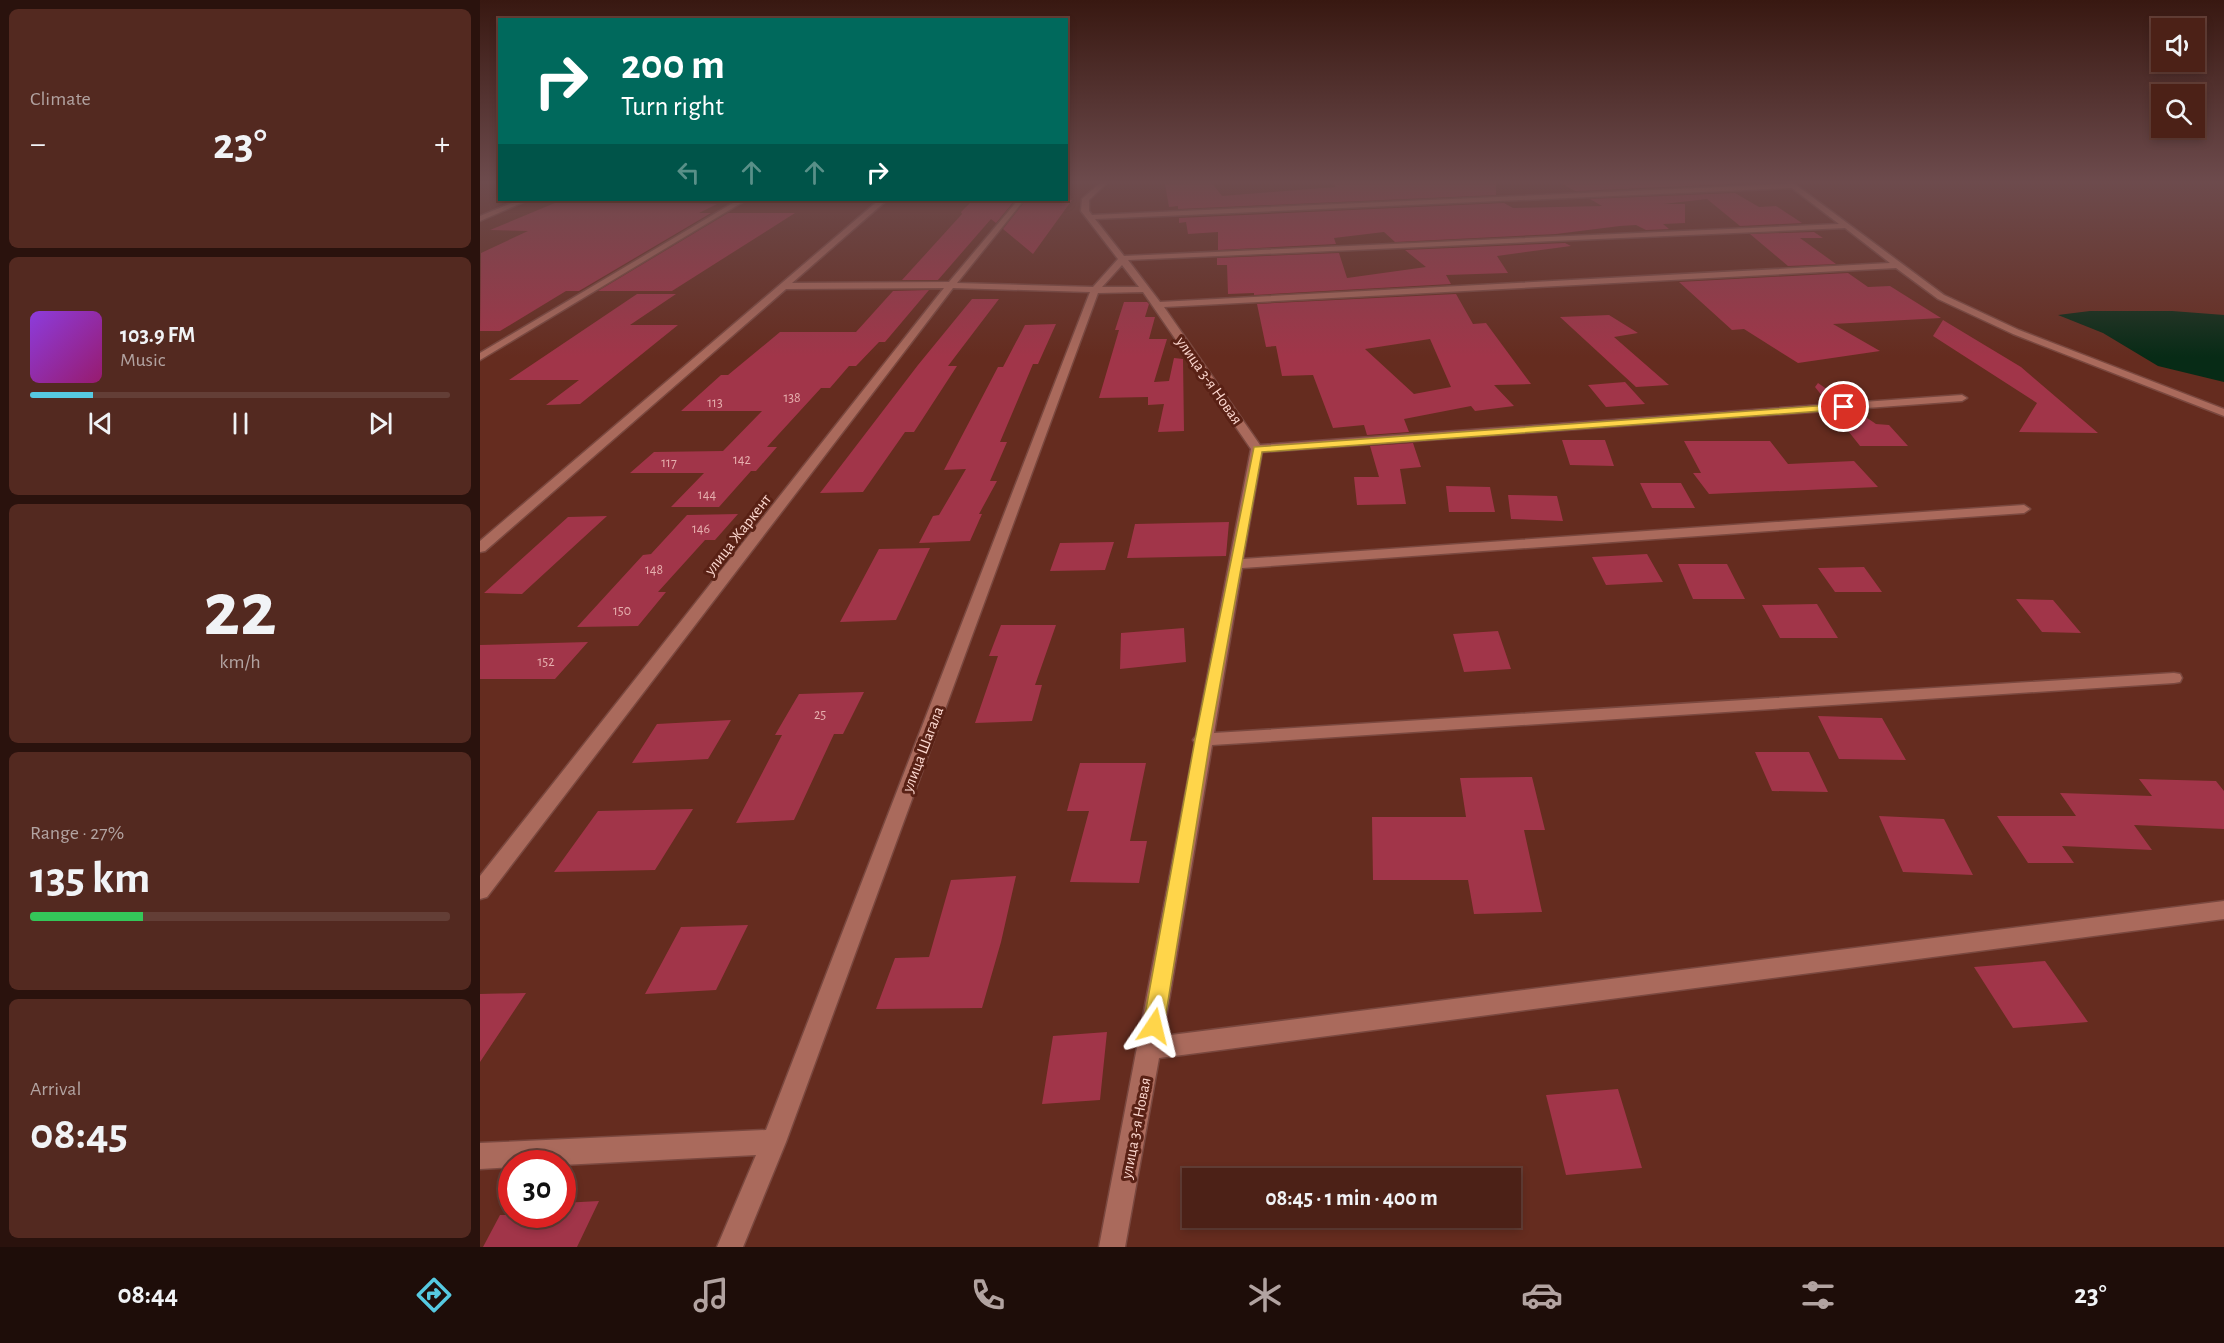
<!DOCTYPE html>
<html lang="en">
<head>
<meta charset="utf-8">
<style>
  :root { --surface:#4c2117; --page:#532920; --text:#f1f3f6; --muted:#b2a3a1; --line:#633e36; --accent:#56c9e1 }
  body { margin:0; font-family:"Alegreya Sans",sans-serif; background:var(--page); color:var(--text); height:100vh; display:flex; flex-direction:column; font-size:22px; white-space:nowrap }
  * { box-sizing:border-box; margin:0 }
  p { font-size:20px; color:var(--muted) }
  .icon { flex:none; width:33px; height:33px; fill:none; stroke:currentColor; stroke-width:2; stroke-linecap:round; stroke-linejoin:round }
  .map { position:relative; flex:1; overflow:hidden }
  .sheet { display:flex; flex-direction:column; gap:9px; padding:9px; background:#2a120d; width:480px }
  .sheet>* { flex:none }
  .guide { position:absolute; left:18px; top:18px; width:570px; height:183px; border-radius:0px; box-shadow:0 3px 9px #0003,0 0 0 2px var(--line); background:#00695c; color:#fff; overflow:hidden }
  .buttons { position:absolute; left:1671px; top:18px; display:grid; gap:12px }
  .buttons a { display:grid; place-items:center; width:54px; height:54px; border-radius:0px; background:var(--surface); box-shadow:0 3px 9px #0003,0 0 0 2px var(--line); font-size:30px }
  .speed { position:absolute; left:18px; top:1150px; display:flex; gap:12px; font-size:30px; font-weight:700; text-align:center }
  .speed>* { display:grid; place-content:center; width:78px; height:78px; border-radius:50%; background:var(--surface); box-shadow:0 3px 9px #0003,0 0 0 2px var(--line); line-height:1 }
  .speed .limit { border:9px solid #d22; background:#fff; color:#111 }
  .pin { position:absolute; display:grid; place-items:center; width:51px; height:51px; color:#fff; margin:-26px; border:3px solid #fff; border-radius:50%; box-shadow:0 2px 6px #0007 }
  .me { position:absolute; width:66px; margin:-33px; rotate:10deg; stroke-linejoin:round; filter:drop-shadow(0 0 4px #0008) }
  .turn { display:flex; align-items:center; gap:21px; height:126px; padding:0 24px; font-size:27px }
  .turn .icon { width:78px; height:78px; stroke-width:2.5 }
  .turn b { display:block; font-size:42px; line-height:51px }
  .lanes { display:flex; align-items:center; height:57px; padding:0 24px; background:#0003; justify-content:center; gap:30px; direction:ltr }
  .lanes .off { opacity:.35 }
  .big { font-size:45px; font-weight:700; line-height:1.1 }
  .sheet .card { flex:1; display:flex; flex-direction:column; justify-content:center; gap:9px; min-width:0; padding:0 21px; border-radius:9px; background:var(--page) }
  .sheet .dial { align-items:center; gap:0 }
  .dial b { font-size:78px; line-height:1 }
  .song { display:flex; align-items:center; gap:18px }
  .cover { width:72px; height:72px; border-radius:9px; background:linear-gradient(135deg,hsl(270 70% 55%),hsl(320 70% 35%)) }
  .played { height:6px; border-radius:3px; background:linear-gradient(90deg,var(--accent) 15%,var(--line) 15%) }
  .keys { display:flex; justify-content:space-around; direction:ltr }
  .heat { display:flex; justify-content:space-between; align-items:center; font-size:33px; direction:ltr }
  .charge { height:9px; border-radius:4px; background:linear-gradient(90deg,#34c759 27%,var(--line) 0) }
  .trip { position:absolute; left:702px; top:1168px; width:339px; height:60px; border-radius:0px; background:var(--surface); box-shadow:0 3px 9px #0003,0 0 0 2px var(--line); font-weight:700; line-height:60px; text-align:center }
  .tabs { display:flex; height:96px; justify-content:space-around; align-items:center; background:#1e0d09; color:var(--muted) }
  .tabs .icon { width:42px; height:42px }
  .tabs .selected { color:var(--accent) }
  .tabs b { font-size:27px; color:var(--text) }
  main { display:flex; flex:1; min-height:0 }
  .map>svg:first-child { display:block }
  .water { fill:#072b16 }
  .building { fill:#a13549; fill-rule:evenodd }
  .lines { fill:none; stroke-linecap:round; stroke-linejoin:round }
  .minor-casing { stroke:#7a483f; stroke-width:3 }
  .minor { fill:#aa6a5c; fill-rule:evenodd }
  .route { fill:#ffd54a; stroke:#a68a30; stroke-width:1.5 }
  .labels { text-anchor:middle; stroke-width:6; stroke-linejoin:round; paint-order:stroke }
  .number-label { font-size:14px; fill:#e6afae }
  .street-label { font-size:16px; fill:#fdd8d0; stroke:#592115 }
</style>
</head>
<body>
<main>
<section class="sheet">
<div class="card"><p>Climate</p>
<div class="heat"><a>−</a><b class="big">23°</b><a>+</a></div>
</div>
<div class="card">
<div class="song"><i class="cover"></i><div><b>103.9 FM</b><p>Music</p></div></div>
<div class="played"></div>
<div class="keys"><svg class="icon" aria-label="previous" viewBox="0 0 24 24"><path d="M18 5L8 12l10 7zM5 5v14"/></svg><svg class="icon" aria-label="pause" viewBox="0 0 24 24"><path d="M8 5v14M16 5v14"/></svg><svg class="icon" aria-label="next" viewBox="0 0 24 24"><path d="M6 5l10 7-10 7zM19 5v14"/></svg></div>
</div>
<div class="card dial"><b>22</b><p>km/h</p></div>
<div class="card"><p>Range · 27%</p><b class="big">135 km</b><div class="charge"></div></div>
<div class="card"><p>Arrival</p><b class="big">08:45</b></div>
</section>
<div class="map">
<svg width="1744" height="1247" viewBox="0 0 1744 1247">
  <rect width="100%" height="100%" fill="#652c1f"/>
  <!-- water -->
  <path class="water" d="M 1610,311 L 1692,311 L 1744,315 L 1744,382 L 1678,366 L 1623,333 L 1578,315 Z"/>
  <!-- building -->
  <path class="building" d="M 731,182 L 742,196 L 856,187 L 851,182 L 1016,182 L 1016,195 L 698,209 L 698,206 L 689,207 L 685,184 Z
    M 1079,182 L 1250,182 L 1250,184 L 1095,191 Z
    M 1255,193 L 1279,207 L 1296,206 L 1322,223 L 1260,226 L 1227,199 L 1183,204 L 1205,204 L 1205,223 L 1183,224 L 1189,229 L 1166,230 L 1156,225 L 1140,226 L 1076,234 L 915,242 L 904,232 L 854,238 L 856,244 L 738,250 L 738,232 L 708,234 L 706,222 L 699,223 L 699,218 L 1024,203 L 1033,208 L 1122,206 L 1110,199 Z
    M 82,200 L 183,200 L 178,202 L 237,204 L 219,213 L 231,213 L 99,291 L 86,291 L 20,331 L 0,331 L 1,253 L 48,231 L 10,230 Z
    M 489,200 L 535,200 L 516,223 L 511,219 L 458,280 L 422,280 L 482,214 L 481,212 L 491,202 Z
    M 546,200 L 592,200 L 553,254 L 523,229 Z
    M 248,213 L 315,213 L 192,291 L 118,291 Z
    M 1334,232 L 1343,238 L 1320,238 L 1356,264 L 1308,266 L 1270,234 Z
    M 1085,243 L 1091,246 L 1017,256 L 1028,273 L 966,275 L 971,284 L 774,295 L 774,293 L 748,294 L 747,265 L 737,265 L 737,258 L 859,253 L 867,278 L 946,267 L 925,250 Z
    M 1368,273 L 1388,287 L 1410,286 L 1461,318 L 1353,324 L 1400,351 L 1318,363 L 1264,329 L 1252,330 L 1199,282 Z
    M 449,290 L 405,342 L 399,342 L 376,366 L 369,366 L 350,388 L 341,388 L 287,447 L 297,447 L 276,471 L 271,471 L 239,507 L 191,507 L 224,473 L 150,473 L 174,452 L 243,451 L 282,411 L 201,411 L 241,375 L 248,375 L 300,332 L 376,332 L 413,291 Z
    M 157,294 L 196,294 L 150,325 L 198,325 L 100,404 L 66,405 L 99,380 L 29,380 Z
    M 976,294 L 993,324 L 1006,323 L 1051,384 L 1014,385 L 1034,406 L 995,411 L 991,406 L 924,419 L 929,432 L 887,435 L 884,425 L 853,428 L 833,375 L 802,376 L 796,346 L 786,347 L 777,304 ZM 950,339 L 971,387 L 934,394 L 885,349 Z
    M 492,299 L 519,299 L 468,366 L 477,366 L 434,432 L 425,432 L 383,492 L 340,493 L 438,365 Z
    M 644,302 L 667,302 L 669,304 L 665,317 L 675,317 L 669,339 L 687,339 L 674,382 L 689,381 L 694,358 L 703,359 L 704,431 L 678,432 L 684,404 L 668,405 L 668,397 L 619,398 L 639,330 L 635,330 Z
    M 1129,315 L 1158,333 L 1134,337 L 1189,385 L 1156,387 L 1080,317 Z
    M 1463,320 L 1541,367 L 1618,433 L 1539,432 L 1557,403 L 1453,336 Z
    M 576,324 L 558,364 L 553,364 L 520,442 L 527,442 L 510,481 L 517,481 L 499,514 L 502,514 L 490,541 L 439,543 L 453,516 L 459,515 L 486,469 L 464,470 L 518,367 L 523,367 L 545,325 Z
    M 1145,382 L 1165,404 L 1126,407 L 1108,385 Z
    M 1338,383 L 1364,401 L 1347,402 L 1335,387 Z
    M 1377,411 L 1396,424 L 1409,425 L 1428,446 L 1380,446 L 1354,413 Z
    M 1082,440 L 1125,440 L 1134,466 L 1090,465 Z
    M 1204,441 L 1290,441 L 1308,464 L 1374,461 L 1398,487 L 1229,494 L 1213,473 L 1221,473 Z
    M 933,443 L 941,467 L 920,469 L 926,504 L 877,505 L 874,477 L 899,477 L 890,446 Z
    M 1160,483 L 1201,483 L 1215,508 L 1172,508 Z
    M 966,486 L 1010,487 L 1015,512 L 969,512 Z
    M 1028,495 L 1077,496 L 1083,521 L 1031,519 Z
    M 258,514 L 235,540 L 225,540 L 178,592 L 186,592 L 158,626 L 97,627 L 163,555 L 171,554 L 207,515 Z
    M 127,516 L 42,594 L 4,593 L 88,517 Z
    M 749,522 L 746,556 L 647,558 L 655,524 Z
    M 634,542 L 625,570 L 570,571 L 580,543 Z
    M 450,548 L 416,620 L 360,622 L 399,549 Z
    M 1167,554 L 1183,582 L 1126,585 L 1112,557 Z
    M 1198,564 L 1247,564 L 1265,599 L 1213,599 Z
    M 1384,567 L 1402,592 L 1355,592 L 1338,568 Z
    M 1536,599 L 1573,600 L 1601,633 L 1562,632 Z
    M 1337,604 L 1358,638 L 1300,638 L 1282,605 Z
    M 521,625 L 576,625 L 555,685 L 562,685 L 552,721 L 495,723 L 518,656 L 509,656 Z
    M 704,628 L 706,662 L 640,669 L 641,633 Z
    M 1018,631 L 1031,669 L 984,672 L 973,634 Z
    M 108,642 L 75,679 L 0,679 L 0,645 Z
    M 384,692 L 363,734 L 354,734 L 314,820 L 256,823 L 302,735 L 295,735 L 319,694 Z
    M 1338,716 L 1402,718 L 1426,760 L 1359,759 Z
    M 251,720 L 228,759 L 152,763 L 177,724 Z
    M 1275,752 L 1329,752 L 1348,792 L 1292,791 Z
    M 600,763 L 666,763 L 650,841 L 667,841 L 659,883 L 590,882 L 609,811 L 587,811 Z
    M 1052,777 L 1065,830 L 1044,830 L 1062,912 L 994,914 L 988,880 L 893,880 L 892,817 L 986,817 L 980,778 Z
    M 1659,779 L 1736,781 L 1744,791 L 1744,829 L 1654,825 L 1672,850 L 1582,846 L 1594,863 L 1548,863 L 1517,816 L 1596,816 L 1580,793 L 1672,796 Z
    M 213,809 L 175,870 L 74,872 L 118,811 Z
    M 1399,816 L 1464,819 L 1493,875 L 1423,872 Z
    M 536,876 L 521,942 L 502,1008 L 396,1009 L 415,958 L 449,957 L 471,880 Z
    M 268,925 L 236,990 L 165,994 L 201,927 Z
    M 1565,961 L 1608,1022 L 1533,1028 L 1494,967 Z
    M 46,993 L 0,1062 L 0,994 Z
    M 627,1032 L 620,1100 L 562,1104 L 573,1036 Z
    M 1138,1089 L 1162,1168 L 1086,1175 L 1066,1095 Z
    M 119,1201 L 97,1247 L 3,1247 L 20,1215 L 82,1215 L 82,1203 Z"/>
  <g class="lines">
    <defs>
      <path id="minor" d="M 621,182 L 628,182 L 609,200 L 609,211 L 612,215 L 1307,184 L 1305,182 L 1312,182 L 1464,295 L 1539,330 L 1744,409 L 1744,416 L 1533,334 L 1458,299 L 1416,268 L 684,307 L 780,445 L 1482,395 L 1487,398 L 1482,401 L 782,452 L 763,559 L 1544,505 L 1550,509 L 1544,513 L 762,568 L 734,733 L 1694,673 L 1700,674 L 1702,678 L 1700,682 L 1694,683 L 732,745 L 683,1036 L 1744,901 L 1744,919 L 679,1058 L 645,1247 L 619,1247 L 715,743 L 713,740 L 716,736 L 771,449 L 663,292 L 618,293 L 306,1142 L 263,1247 L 237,1247 L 276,1155 L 82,1165 L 32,1164 L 32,1167 L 0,1169 L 0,1143 L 286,1130 L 610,292 L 473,288 L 7,897 L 0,899 L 0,876 L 464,288 L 306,289 L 5,551 L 0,552 L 0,541 L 399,200 L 407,200 L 312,283 L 469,282 L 538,200 L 544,200 L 477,283 L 613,287 L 638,259 L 601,211 L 602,199 ZM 1312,188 L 1359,224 L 644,256 L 615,219 ZM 1365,228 L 1410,263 L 680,302 L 648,260 ZM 642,265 L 659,287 L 622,287 Z
        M 39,200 L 48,200 L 0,221 L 0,216 Z
        M 258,200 L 266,200 L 0,360 L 0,353 Z"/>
    </defs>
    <!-- minor casing -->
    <use href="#minor" class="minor-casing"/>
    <!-- minor -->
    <use href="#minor" class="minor"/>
  </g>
  <!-- sky -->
  <linearGradient id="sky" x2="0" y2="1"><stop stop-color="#381811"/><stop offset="0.51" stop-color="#6d4b4d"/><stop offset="1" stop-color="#6d4b4d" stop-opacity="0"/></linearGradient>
  <rect width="1744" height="357" fill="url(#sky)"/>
  <!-- route -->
  <path class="route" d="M 1364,404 L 1369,407 L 1368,409 L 782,452 L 730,740 L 684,1026 L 681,1032 L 674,1035 L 666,1032 L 663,1026 L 715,740 L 774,447 Z"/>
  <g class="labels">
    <!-- number labels -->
    <g class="number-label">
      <text x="312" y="402">138</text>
      <text x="235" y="407">113</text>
      <text x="262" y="464">142</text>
      <text x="189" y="467">117</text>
      <text x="227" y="499">144</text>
      <text x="221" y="533">146</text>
      <text x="174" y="574">148</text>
      <text x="142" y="615">150</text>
      <text x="66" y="666">152</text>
      <text x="340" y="719">25</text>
    </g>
    <!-- street labels -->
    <g class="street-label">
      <text transform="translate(730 380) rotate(55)" y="6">улица 3-я Новая</text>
      <text transform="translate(257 534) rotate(-52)" y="6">улица Жаркент</text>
      <text transform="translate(442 749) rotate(-69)" y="6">улица Шагала</text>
      <text transform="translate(655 1128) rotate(-79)" y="6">улица 3-я Новая</text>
    </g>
  </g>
</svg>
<div class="buttons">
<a><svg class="icon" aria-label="sound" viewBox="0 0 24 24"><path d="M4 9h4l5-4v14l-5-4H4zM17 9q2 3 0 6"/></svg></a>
<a><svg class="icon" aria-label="search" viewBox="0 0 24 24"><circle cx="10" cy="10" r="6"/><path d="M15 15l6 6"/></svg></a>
</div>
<div class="speed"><div class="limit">30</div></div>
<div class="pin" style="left:1364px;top:407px;background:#d93025"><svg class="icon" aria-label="arrive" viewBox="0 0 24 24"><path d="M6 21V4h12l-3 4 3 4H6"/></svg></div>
<svg class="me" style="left:674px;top:1026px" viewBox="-20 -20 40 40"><path d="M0-17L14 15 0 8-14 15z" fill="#ffd54a" stroke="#fff" stroke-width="4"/></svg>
<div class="trip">08:45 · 1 min · 400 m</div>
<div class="guide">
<div class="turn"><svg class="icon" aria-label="right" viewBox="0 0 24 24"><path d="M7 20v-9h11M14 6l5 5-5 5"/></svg><div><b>200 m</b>Turn right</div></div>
<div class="lanes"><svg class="icon off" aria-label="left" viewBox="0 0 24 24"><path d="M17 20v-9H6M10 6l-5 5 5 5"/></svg><svg class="icon off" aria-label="ahead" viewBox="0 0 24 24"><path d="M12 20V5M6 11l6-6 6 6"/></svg><svg class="icon off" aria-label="ahead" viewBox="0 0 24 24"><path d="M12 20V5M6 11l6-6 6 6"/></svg><svg class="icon" aria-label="right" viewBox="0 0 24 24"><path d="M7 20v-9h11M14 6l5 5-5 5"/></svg></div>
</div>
</div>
</main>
<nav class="tabs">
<b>08:44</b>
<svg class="icon selected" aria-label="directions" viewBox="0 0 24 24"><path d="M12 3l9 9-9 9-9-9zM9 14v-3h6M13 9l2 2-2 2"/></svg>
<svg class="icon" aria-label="music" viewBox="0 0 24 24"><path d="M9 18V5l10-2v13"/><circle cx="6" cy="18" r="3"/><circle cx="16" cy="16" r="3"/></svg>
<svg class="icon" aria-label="phone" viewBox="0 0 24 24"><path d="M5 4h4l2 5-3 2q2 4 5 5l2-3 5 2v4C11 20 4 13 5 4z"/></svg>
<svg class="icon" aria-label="climate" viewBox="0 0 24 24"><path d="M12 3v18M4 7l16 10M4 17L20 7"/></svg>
<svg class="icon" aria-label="car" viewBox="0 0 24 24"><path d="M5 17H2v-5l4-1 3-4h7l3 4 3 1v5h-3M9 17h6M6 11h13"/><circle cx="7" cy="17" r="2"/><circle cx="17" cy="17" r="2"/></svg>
<svg class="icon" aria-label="filters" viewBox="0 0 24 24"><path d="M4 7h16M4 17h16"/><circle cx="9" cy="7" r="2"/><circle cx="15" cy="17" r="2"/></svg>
<b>23°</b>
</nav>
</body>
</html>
